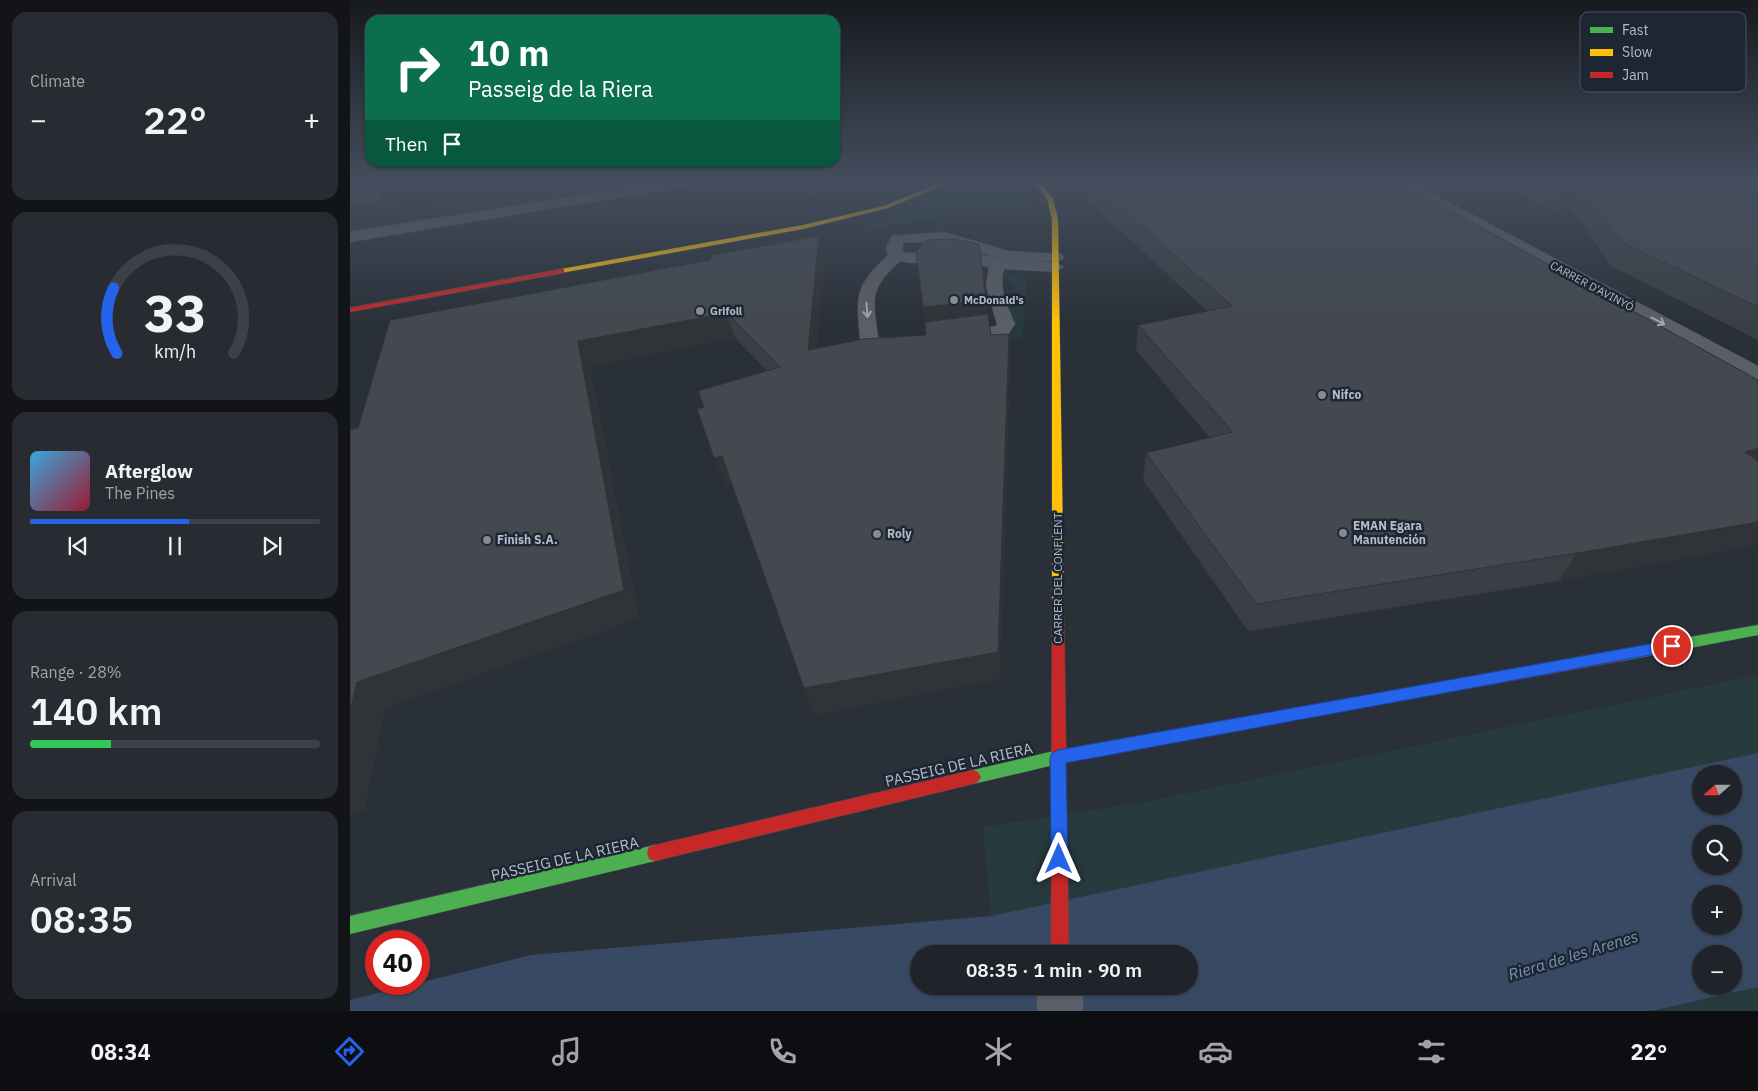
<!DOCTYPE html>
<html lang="en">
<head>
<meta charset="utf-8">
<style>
  :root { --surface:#20242a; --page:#282c32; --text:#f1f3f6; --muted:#a2a4a8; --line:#3d4147; --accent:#2563eb }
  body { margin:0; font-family:"IBM Plex Sans",sans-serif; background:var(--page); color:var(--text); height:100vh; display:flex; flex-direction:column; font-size:19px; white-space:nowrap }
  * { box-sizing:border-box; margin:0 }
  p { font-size:16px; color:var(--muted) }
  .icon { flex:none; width:28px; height:28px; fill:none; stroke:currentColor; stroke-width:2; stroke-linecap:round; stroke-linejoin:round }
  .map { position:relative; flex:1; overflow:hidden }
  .sheet { display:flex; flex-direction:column; gap:12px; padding:12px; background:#121417; width:350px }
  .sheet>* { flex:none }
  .banner { position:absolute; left:15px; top:15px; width:475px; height:152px; border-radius:15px; box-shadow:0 1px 4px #0004,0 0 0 1px var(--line); background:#0b6e4f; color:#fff; overflow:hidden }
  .needle { width:32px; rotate:249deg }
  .controls { position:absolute; left:1342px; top:765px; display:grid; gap:10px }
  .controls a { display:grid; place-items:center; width:50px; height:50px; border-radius:50%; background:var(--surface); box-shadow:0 1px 4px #0004,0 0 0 1px var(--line); font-size:25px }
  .speed { position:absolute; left:15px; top:930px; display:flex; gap:10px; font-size:25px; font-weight:700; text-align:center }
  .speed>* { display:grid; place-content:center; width:65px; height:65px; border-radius:50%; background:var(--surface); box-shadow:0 1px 4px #0004,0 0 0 1px var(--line); line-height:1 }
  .speed .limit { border:8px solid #d22; background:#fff; color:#111 }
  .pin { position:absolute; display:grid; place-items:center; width:42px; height:42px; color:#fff; margin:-21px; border:2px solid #fff; border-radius:50%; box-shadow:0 1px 5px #0007 }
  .me { position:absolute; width:55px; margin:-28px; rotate:0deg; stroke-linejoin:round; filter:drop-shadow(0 0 4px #0008) }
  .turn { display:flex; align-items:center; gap:18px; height:105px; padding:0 20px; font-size:22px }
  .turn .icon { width:65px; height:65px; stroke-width:2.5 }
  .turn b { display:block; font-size:35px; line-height:42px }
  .then { display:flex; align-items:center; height:48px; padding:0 20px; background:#0003; gap:10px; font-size:19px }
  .big { font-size:38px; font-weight:600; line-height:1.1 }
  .sheet .tile { flex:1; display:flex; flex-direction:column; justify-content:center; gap:8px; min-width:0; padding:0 18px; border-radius:15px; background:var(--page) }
  .sheet .dial { align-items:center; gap:0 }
  .dial svg { height:130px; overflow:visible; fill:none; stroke:var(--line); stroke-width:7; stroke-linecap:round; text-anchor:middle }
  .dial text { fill:var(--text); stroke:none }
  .song { display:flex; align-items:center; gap:15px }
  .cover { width:60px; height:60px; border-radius:8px; background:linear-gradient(135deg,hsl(200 70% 55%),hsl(350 70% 35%)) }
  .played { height:5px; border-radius:2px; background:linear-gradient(90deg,var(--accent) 55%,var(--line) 55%) }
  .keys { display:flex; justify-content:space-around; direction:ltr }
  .heat { display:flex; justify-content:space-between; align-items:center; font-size:28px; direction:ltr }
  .charge { height:8px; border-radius:4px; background:linear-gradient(90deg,#34c759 28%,var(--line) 0) }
  .trip { position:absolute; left:560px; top:945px; width:288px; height:50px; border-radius:25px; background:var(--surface); box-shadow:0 1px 4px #0004,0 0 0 1px var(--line); font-weight:600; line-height:50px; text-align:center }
  .tabs { display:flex; height:80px; justify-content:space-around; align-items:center; background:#0d0e11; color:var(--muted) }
  .tabs .icon { width:35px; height:35px }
  .tabs .current { color:var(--accent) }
  .tabs b { font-size:22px; color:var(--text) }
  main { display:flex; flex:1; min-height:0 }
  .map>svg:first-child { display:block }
  .green { fill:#273a3e }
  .water { fill:#384963; fill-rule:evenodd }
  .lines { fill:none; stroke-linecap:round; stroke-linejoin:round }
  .lane-casing { stroke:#484c53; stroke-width:1 }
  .street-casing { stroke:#484c53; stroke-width:1 }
  .fast-casing { stroke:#484c53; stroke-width:1 }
  .slow-casing { stroke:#484c53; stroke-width:1 }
  .jam-casing { stroke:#484c53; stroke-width:1 }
  .path { stroke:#5d636a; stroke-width:2; stroke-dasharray:2.5 2.5; stroke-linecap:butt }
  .lane { fill:#5a5e66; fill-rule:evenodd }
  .street { fill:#5a5e66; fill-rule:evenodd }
  .fast { fill:#4caf50; fill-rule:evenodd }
  .slow { fill:#ffc107; fill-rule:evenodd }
  .jam { fill:#c62828; fill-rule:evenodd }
  .wall { fill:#3a3f45 }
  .shaded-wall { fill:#303338 }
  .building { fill:#444950; stroke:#303338 }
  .oneway { stroke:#a2a9b5 }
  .route { fill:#2563eb; stroke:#184099 }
  .poi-dot { fill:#848b96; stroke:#1d2633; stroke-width:2 }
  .labels { text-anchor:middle; stroke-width:5; stroke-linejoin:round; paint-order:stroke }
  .far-street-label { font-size:11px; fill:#b4bcc9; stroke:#1d2633 }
  .far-poi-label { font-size:11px; font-weight:bold; fill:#b4bcc9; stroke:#1d2633; text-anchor:start }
  .poi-label { font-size:12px; font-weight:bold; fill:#b4bcc9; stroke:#1d2633; text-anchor:start }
  .street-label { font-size:12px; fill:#b4bcc9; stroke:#1d2633 }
  .near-street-label { font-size:15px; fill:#b4bcc9; stroke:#1d2633 }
  .near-water-label { font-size:16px; font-style:italic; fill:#7c92b1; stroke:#1d2633 }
  .key { fill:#1d2633; stroke:#4a5360; stroke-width:1 }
  .key-label { font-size:14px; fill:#b4bcc9 }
</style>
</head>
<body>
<main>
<section class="sheet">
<div class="tile"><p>Climate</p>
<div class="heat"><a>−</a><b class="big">22°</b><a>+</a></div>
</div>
<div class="tile dial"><svg viewBox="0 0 100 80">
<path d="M14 69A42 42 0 1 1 86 69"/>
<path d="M14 69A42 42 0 0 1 12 29" stroke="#2563eb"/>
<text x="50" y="56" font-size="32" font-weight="700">33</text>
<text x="50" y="72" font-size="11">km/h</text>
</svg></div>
<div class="tile">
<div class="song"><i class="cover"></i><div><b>Afterglow</b><p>The Pines</p></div></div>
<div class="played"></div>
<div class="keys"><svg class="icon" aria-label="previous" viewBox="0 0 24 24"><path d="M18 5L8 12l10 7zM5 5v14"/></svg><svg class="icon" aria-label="pause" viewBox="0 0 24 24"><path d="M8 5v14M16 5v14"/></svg><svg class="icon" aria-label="next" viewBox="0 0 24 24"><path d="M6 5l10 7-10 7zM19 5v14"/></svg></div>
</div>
<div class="tile"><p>Range · 28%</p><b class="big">140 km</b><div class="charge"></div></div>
<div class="tile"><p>Arrival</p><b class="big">08:35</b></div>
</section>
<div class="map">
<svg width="1408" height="1011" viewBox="0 0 1408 1011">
  <rect width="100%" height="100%" fill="#2a3038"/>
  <!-- green -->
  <path class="green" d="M 622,182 L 669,182 L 678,188 L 681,196 L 680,214 L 668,214 L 653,205 L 520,230 L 515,227 L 515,225 C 539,218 564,211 586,199 C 598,193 608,185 622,182 Z
    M 659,275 L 676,279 L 673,337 L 658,338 L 665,331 L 659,307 L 664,292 L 663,286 L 658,282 Z
    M 1408,675 L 1408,753 L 641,916 L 633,827 L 794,802 Z
    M 1408,987 L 1408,1011 L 1302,1011 Z"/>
  <!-- water -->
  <path class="water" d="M 1408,753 L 1408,987 L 1302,1011 L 0,1011 L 0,1000 L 181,955 L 641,916 ZM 1351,774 L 1384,774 L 1384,806 L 1351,806 ZM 1351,834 L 1384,834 L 1384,866 L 1351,866 ZM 1351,894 L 1384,894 L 1384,926 L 1351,926 ZM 569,954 L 839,954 L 839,986 L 569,986 ZM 1351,954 L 1384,954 L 1384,986 L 1351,986 Z"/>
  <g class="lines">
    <defs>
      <path id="lane" d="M 314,182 L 345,182 L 338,186 L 0,242 L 0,232 Z
        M 594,232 L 659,251 L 712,254 L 714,257 L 712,260 L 689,261 L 706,262 L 714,267 L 706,272 L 654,269 C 648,288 658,307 665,324 L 658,335 L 652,336 L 609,341 L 603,340 L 600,336 L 603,332 L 646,326 L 647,324 L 636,286 L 639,267 L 606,260 L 560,263 L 550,261 C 519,290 523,297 528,337 C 536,341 546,336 555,338 L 557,342 L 555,346 C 539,350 521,354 510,339 C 506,295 504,287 538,255 L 536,247 L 542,236 ZM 593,242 L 652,259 L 653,259 L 606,250 L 560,253 L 553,252 L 553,243 Z"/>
      <path id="street" d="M 1041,182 L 1061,182 L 1408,366 L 1408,382 L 1400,380 L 1044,185 Z
        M 687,986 L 733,986 L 733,1011 L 687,1011 Z"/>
      <path id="fast" d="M 1408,625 L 1408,635 L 1272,661 L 1267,659 L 1265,655 L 1267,651 L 1272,649 Z
        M 905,715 L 910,716 L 912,721 L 910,726 L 905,727 L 708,764 L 623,784 L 618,782 L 615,777 L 618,772 L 623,770 L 708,750 Z
        M 305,845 L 311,847 L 313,853 L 311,859 L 305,861 L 0,934 L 0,916 Z"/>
      <path id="slow" d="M 592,182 L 600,182 L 538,208 L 453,229 L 211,273 L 207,271 L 211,269 L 453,225 L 534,206 Z
        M 684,182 L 690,182 L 703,199 L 708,219 L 714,604 L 713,607 L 708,609 L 703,607 L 702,604 L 702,219 L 697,199 Z"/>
      <path id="jam" d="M 211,269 L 214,269 L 214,273 L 0,312 L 0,308 Z
        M 708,599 L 713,601 L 714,604 L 719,954 L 701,954 L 702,604 L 703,601 Z
        M 1272,649 L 1277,651 L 1279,655 L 1277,659 L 1272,661 L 905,727 L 900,726 L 898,721 L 900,716 L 905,715 Z
        M 623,770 L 628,772 L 631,777 L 628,782 L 623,784 L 305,861 L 299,859 L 297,853 L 299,847 L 305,845 Z"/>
    </defs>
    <!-- lane casing -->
    <use href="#lane" class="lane-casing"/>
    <!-- street casing -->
    <use href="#street" class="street-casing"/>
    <!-- fast casing -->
    <use href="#fast" class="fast-casing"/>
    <!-- slow casing -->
    <use href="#slow" class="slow-casing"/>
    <!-- jam casing -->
    <use href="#jam" class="jam-casing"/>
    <!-- path -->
    <path class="path" d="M 449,198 L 490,182"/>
    <!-- lane -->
    <use href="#lane" class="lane"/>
    <!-- street -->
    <use href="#street" class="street"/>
    <!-- fast -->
    <use href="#fast" class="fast"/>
    <!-- slow -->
    <use href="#slow" class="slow"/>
    <!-- jam -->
    <use href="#jam" class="jam"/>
  </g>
  <!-- wall -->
  <path class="wall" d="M 722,182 L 1049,182 L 1408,380 L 1408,545 L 1209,581 L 898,631 L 793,480 L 796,453 L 860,438 L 786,350 L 788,325 L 857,311 L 722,185 Z
    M 1145,182 L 1408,182 L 1408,340 L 1261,266 L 1221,208 L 1205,211 Z
    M 469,236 L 474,259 L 467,349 L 576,335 L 566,251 L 636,300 L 637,314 L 641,335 L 659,334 L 660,360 L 650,679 L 464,715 L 381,483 L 375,485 L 354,407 L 417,371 L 385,338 L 240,367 L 289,618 L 35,708 L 14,811 L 8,428 L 360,260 Z"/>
  <!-- shaded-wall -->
  <path class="shaded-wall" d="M 37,182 L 57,182 L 41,224 L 0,230 L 0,206 Z
    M 161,182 L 309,182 L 90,216 L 78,194 Z
    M 1231,186 L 1221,208 L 1205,211 L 1215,189 Z
    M 469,236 L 474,259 L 465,376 L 458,350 Z
    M 636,300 L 638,325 L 576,332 L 573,307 Z
    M 377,313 L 385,338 L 240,367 L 289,618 L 35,708 L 14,811 L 0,814 L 0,711 L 7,682 L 228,341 Z
    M 659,334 L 660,360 L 650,679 L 464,715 L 454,688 Z
    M 1408,448 L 1408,467 L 1395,452 Z
    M 372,456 L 382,483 L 375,485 L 364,458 Z
    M 1408,522 L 1408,545 L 1209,581 L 1227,553 Z"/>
  <!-- building -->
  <path class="building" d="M 0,182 L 37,182 L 28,202 L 0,206 Z
    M 82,182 L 161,182 L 78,194 Z
    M 742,182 L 1049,182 L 1408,380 L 1408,448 L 1395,452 L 1408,461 L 1408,522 L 1227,553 L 906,604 L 796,453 L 883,432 L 788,325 L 882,306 Z
    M 1198,182 L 1408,182 L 1408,307 L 1273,243 L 1231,186 L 1215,189 Z
    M 469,236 L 458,350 L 514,339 L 576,335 L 575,322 L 638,314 L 641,335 L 659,334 L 648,652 L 454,688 L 372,456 L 364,458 L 347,409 L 354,407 L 348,391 L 430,367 L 377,313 L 228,341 L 274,590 L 7,682 L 0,711 L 0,430 L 8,428 L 40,320 L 360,260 L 362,255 Z
    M 604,239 L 629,244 L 636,300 L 573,307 L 566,251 L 577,240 Z"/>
  <!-- one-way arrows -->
  <defs><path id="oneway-shaft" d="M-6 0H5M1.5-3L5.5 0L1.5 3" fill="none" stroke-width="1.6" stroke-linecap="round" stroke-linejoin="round" transform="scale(1.25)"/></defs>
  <g class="oneway">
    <use href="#oneway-shaft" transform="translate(517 310) rotate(86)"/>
    <use href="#oneway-shaft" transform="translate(1308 321) rotate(28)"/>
  </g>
  <!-- sky -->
  <linearGradient id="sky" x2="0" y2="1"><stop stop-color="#171a1f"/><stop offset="0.56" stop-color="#444e5e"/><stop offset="1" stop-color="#444e5e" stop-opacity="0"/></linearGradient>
  <rect width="1408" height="324" fill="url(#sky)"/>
  <!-- route -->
  <path class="route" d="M 1322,640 L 1327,642 L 1329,646 L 1327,650 L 1322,651 L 716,763 L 718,859 L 715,865 L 709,867 L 703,865 L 701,859 L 700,758 L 702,753 L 708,750 Z"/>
  <!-- markers -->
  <g class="poi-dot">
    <circle cx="604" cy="300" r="5"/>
    <circle cx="350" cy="311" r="5"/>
    <circle cx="972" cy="395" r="5"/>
    <circle cx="993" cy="533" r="5"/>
    <circle cx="527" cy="534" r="5"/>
    <circle cx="137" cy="540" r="5"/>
  </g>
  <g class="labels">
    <!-- far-street labels -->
    <g class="far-street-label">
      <text transform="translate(1242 286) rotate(28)" y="4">CARRER D'AVINYÓ</text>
    </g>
    <!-- far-poi labels -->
    <g class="far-poi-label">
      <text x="614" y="304">McDonald's</text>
      <text x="360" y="315">Grifoll</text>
    </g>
    <!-- poi labels -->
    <g class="poi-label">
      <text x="982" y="399">Nifco</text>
      <text x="1003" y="530">EMAN Egara<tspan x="1003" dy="14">Manutención</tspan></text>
      <text x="537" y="538">Roly</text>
      <text x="147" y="544">Finish S.A.</text>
    </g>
    <!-- street labels -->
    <g class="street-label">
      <text transform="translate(708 578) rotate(-90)" y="4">CARRER DEL CONFLENT</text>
    </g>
    <!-- near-street labels -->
    <g class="near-street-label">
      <text transform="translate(609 765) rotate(-13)" y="5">PASSEIG DE LA RIERA</text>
      <text transform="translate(215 859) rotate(-13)" y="5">PASSEIG DE LA RIERA</text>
    </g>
    <!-- near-water labels -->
    <g class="near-water-label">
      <text transform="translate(1223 955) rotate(-17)" y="6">Riera de les Arenes</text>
    </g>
  </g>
  <!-- legend -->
  <rect x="1230" y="12" width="166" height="80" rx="8" class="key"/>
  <rect x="1240" y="27" width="23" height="6" fill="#4caf50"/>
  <rect x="1240" y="49" width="23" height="7" fill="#ffc107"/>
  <rect x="1240" y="72" width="23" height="6" fill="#c62828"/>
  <g class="key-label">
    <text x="1272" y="35">Fast</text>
    <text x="1272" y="57">Slow</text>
    <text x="1272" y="80">Jam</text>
  </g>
</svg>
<div class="controls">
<a><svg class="needle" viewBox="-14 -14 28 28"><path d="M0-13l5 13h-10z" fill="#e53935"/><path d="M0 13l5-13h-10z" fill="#a2a4a8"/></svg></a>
<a><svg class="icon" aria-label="search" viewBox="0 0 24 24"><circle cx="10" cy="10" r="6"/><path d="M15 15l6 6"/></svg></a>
<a>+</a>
<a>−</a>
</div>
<div class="speed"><div class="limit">40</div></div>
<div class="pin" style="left:1322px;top:646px;background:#d93025"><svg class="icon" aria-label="arrive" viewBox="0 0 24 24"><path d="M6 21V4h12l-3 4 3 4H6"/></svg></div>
<svg class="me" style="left:709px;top:859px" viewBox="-20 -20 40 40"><path d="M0-17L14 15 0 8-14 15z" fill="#2563eb" stroke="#fff" stroke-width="4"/></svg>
<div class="trip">08:35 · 1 min · 90 m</div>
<div class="banner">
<div class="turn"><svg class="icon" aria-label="right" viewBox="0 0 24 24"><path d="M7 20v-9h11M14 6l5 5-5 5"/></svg><div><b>10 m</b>Passeig de la Riera</div></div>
<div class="then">Then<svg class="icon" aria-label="arrive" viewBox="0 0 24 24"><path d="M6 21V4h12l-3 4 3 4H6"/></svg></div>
</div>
</div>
</main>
<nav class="tabs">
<b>08:34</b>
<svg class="icon current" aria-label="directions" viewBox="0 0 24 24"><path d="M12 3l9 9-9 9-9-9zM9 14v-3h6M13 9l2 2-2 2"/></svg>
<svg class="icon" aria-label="music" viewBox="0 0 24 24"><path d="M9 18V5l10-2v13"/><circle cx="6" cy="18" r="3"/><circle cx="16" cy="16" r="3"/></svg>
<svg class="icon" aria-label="phone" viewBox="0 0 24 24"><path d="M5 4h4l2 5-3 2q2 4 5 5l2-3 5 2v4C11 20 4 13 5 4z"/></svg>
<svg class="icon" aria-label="climate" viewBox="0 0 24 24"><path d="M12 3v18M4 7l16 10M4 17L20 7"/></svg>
<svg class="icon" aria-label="car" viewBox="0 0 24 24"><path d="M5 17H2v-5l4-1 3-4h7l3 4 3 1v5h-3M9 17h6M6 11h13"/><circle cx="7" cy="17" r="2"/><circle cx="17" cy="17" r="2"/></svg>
<svg class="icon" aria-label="filters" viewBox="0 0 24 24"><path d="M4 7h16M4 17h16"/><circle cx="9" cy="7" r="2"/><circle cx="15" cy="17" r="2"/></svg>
<b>22°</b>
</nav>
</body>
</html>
